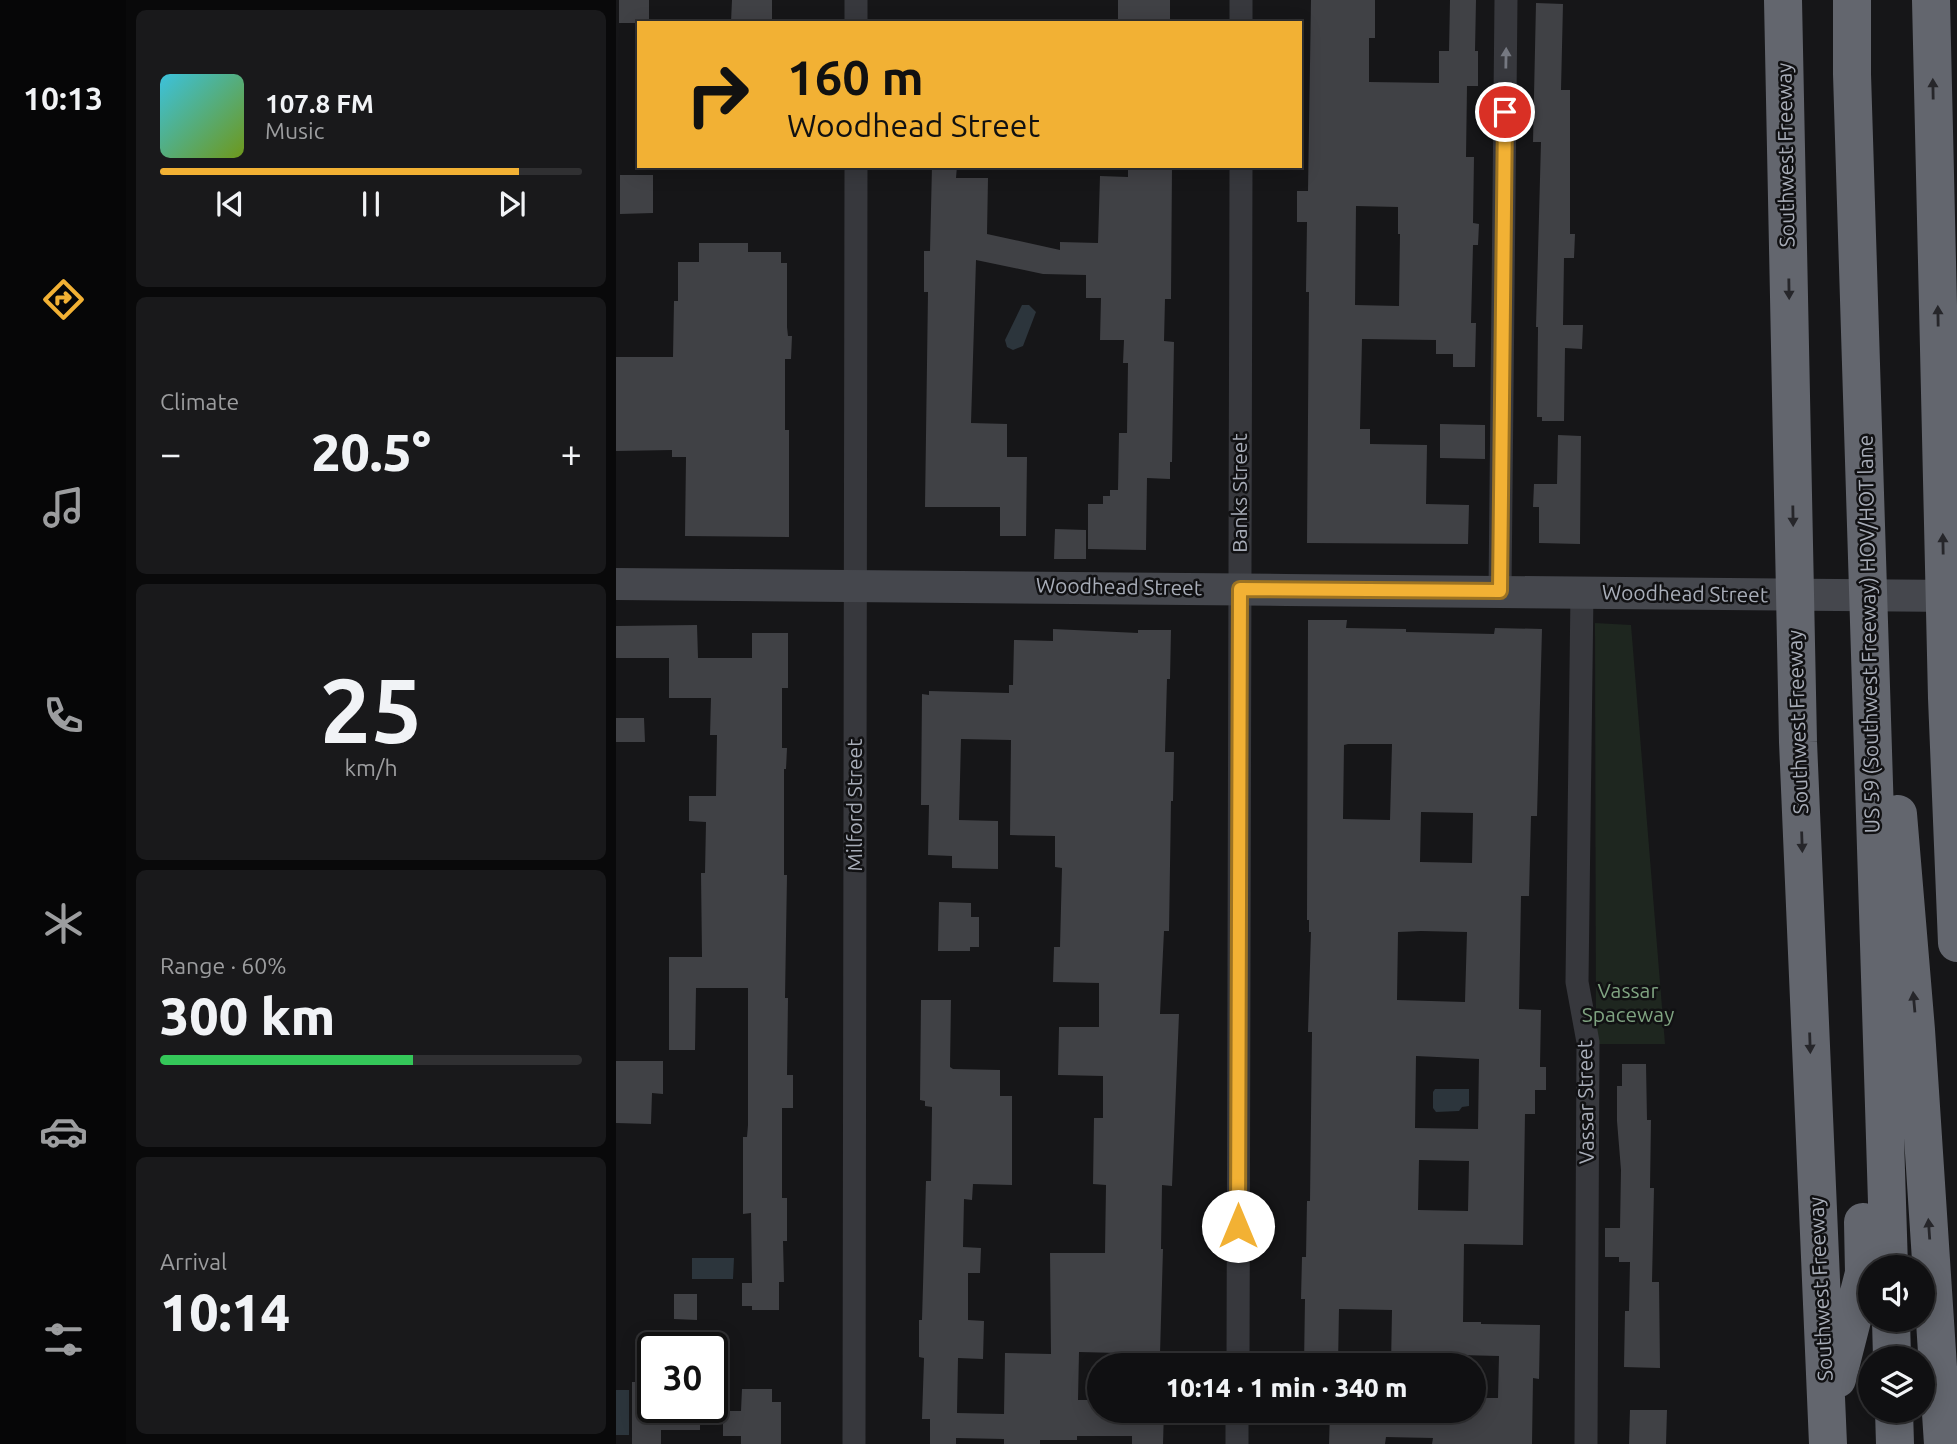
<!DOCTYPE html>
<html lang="en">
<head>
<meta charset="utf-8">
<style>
  :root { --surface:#101012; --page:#19191b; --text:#f1f3f6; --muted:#9c9d9f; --line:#303032; --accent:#f2b134 }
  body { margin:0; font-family:Ubuntu,sans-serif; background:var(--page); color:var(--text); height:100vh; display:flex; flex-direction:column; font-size:26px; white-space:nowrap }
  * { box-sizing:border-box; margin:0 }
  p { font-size:23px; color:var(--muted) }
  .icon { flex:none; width:38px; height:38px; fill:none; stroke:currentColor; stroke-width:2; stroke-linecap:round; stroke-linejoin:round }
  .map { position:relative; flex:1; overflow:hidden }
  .panel { display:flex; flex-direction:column; gap:10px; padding:10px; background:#09090a; width:490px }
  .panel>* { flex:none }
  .top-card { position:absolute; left:21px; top:21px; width:665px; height:147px; border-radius:0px; box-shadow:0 4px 18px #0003,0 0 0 2px var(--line); background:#f2b134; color:#111; overflow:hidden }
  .buttons { position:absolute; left:1242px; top:1255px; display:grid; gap:14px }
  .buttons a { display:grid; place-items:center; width:77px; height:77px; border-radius:50%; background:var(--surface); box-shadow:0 4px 18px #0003,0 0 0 2px var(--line); font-size:35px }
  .speed { position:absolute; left:21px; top:1332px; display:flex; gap:14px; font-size:35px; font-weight:700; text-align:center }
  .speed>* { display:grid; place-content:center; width:91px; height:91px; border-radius:50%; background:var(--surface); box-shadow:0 4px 18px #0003,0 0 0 2px var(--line); line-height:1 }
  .speed .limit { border:4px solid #111; border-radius:10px; background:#fff; color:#111 }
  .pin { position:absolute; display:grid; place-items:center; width:60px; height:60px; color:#fff; margin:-30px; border:4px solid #fff; border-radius:50%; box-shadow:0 2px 7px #0007 }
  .me { position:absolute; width:77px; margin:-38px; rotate:0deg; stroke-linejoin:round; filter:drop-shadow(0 0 5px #0008) }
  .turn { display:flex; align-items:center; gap:24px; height:147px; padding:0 35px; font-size:32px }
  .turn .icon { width:91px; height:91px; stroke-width:2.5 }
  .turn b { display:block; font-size:49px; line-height:60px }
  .big { font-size:52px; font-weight:800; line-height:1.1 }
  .panel .card { flex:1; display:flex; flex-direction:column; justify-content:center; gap:10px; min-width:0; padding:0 24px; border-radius:10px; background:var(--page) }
  .panel .dial { align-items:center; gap:0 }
  .dial b { font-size:91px; line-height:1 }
  .song { display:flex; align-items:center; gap:21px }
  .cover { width:84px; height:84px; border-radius:10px; background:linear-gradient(135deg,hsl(190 70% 55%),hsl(80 70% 35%)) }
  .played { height:7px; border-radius:4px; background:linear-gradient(90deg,var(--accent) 85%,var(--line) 85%) }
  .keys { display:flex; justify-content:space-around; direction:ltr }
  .heat { display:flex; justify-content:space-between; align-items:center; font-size:38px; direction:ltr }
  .charge { height:10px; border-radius:5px; background:linear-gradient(90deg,#34c759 60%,var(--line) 0) }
  .trip { position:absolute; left:471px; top:1353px; width:399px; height:70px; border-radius:35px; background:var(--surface); box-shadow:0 4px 18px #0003,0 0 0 2px var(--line); font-weight:800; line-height:70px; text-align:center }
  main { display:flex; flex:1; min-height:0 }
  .dock { display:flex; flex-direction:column; width:126px; justify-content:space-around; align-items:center; background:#060607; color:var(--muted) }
  .dock .icon { width:49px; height:49px }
  .dock .selected { color:var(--accent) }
  .dock b { font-size:32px; color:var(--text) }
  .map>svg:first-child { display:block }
  .green { fill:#1e261f }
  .water { fill:#2c353c }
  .building { fill:#404145; fill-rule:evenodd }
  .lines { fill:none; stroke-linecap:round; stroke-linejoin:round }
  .street { stroke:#37383d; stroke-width:23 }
  .secondary { stroke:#45474d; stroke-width:32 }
  .highway { stroke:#63666e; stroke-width:38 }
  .oneway { fill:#757881 }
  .oneway2 { fill:#26262a }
  .route-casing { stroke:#9d7322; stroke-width:18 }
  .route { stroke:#f2b134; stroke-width:12 }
  .labels { text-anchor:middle; stroke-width:5; stroke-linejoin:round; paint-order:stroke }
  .street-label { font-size:21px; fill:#a8adb8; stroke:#111113 }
  .park-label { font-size:21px; fill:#7fa381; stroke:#111113 }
</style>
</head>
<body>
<main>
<nav class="dock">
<b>10:13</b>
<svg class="icon selected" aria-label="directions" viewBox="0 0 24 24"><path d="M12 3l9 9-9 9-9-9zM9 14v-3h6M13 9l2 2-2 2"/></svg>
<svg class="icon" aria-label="music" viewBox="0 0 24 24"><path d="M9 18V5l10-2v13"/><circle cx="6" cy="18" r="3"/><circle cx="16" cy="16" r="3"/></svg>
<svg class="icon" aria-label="phone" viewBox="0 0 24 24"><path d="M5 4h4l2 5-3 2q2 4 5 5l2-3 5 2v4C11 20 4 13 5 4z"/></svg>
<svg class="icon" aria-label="climate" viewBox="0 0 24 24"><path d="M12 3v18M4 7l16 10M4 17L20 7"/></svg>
<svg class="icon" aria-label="car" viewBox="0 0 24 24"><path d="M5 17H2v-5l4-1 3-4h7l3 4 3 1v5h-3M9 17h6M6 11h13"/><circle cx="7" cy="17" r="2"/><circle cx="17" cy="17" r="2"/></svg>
<svg class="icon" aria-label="filters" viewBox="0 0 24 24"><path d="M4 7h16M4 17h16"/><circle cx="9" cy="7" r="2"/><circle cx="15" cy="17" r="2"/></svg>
</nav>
<section class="panel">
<div class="card">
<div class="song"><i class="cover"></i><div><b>107.8 FM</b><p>Music</p></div></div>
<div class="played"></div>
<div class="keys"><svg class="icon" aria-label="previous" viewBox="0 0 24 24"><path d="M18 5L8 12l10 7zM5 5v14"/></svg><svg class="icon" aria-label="pause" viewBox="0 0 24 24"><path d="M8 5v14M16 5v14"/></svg><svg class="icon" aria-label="next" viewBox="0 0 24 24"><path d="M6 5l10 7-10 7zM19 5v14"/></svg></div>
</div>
<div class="card"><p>Climate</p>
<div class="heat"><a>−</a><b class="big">20.5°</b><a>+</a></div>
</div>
<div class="card dial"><b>25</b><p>km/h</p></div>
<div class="card"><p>Range · 60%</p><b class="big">300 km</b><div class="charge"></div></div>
<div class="card"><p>Arrival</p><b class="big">10:14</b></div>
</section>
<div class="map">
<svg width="1341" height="1444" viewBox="0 0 1341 1444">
  <rect width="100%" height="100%" fill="#161618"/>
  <!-- green -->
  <path class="green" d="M 979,623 L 1015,625 L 1049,1044 L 980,1044 Z"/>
  <!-- water -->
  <path class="water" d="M 406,305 L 413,305 L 420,312 L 407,346 L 397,350 L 391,347 L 389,340 Z
    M 819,1089 L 853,1089 L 853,1106 L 846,1107 L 843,1111 L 820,1112 L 817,1108 L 817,1092 Z
    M 76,1258 L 118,1258 L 117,1279 L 76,1279 Z
    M 0,1390 L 13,1390 L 13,1435 L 0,1435 Z"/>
  <!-- building -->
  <path class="building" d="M 3,0 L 33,0 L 33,23 L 3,23 Z
    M 116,0 L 156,0 L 156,22 L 115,22 Z
    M 502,0 L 554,0 L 554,23 L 502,23 Z
    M 695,0 L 759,0 L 759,38 L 753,38 L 753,82 L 823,83 L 823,51 L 833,51 L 834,0 L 860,0 L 859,51 L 862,51 L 862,86 L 851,86 L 850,157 L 858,157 L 857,223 L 863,224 L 862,245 L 857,245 L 855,323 L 860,323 L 859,367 L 837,367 L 837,354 L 820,354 L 820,340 L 746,339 L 744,429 L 754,429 L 754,444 L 811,445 L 810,504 L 853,505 L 852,544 L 691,543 L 693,292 L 690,292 L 691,222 L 681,222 L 681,191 L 692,191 ZM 740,206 L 782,207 L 782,234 L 784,234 L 783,306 L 739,305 Z
    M 920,3 L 947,4 L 945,90 L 954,90 L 954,234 L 959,234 L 958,258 L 948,258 L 947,325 L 967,325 L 966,349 L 949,348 L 948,421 L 926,421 L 926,417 L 921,417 L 922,327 L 920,327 L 925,142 L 917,142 Z
    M 316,166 L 341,166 L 340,178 L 372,178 L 371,234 L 444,250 L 444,242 L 482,243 L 484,176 L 512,177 L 512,166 L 556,166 L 555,299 L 549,299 L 548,341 L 558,342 L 556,462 L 554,462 L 554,479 L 531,478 L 530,550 L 472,549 L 472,504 L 487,504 L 487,496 L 494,496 L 494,490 L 502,490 L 503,433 L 511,433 L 512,363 L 507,363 L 508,340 L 484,340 L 485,298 L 470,298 L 470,275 L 427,274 L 360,260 L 355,423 L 391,424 L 391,457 L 411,457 L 410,536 L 384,536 L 384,507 L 309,507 L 312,292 L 308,292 L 308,251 L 314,251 Z
    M 4,175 L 37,175 L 37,213 L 4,214 Z
    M 83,243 L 132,243 L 132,252 L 165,252 L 165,263 L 171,263 L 171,327 L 172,336 L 176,336 L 175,359 L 169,359 L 169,430 L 173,430 L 173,537 L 69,536 L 70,457 L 56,457 L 56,450 L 0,451 L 0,357 L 57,357 L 58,301 L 62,301 L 62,262 L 83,262 Z
    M 824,424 L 869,425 L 869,459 L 824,458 Z
    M 942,435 L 965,436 L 964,544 L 923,543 L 923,507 L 917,507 L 918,484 L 941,484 Z
    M 439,529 L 470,530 L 470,559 L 438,559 Z
    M 692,620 L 731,620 L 730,628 L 790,629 L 790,632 L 878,634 L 879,628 L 926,629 L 921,816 L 915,816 L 913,896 L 905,896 L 903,1009 L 925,1010 L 924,1067 L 930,1067 L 930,1090 L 919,1090 L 919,1114 L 909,1114 L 907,1245 L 848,1244 L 847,1322 L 865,1322 L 865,1324 L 924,1325 L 923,1379 L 917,1378 L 916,1444 L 816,1444 L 817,1438 L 770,1437 L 769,1444 L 713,1444 L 714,1411 L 817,1413 L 817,1410 L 858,1410 L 858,1398 L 882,1398 L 883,1356 L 805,1354 L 805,1365 L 775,1365 L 776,1310 L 723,1309 L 722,1365 L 688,1365 L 689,1299 L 685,1299 L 686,1257 L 690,1257 L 691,1201 L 694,1201 L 696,1032 L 692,1032 L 695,932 L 693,932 L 693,920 L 691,920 ZM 732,744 L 776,744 L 774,820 L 727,819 L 728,745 ZM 805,812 L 857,813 L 856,863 L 804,862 ZM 805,931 L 851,932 L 849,1002 L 781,1000 L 782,932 ZM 800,1056 L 863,1059 L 862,1129 L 799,1128 ZM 803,1160 L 853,1161 L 852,1211 L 802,1210 Z
    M 81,625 L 82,658 L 136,658 L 136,633 L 172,633 L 172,688 L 166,688 L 166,748 L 171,748 L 170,769 L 168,769 L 168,875 L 171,875 L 169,998 L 172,998 L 171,1075 L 177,1075 L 177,1108 L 166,1108 L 166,1198 L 171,1198 L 171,1241 L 167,1241 L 168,1282 L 163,1282 L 163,1310 L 136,1310 L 136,1306 L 126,1306 L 126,1283 L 136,1283 L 135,1213 L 127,1214 L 127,1137 L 131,1137 L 132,1125 L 132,988 L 80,988 L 79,1050 L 53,1050 L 53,957 L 86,957 L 85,873 L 89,873 L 90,822 L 73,821 L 73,796 L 100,796 L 101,735 L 94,735 L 95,698 L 53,698 L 53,658 L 0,658 L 0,626 Z
    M 437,629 L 522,633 L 522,630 L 555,630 L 554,679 L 551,679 L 549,752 L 558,752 L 557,801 L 555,801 L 553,931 L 548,931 L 544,1014 L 563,1014 L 556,1186 L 546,1185 L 545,1249 L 547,1249 L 544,1354 L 463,1352 L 462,1400 L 483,1400 L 483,1410 L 548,1410 L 547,1444 L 516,1444 L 516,1436 L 461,1436 L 461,1440 L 424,1440 L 424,1444 L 388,1444 L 388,1439 L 340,1438 L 340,1444 L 314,1444 L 314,1419 L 306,1419 L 308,1358 L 303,1357 L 303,1320 L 306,1320 L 310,1181 L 315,1181 L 316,1107 L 309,1106 L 309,1101 L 304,1100 L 305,1000 L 335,1000 L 334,1067 L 337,1069 L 384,1070 L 384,1096 L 396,1096 L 396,1185 L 357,1184 L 356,1200 L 348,1199 L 347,1247 L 365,1248 L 364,1273 L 352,1273 L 352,1320 L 368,1321 L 367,1359 L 342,1358 L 341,1413 L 388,1414 L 389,1353 L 435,1354 L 434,1253 L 489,1253 L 490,1185 L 477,1184 L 478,1118 L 487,1118 L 487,1076 L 442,1075 L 443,1027 L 483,1027 L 483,983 L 437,982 L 438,947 L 444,947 L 446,868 L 439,867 L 439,836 L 394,835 L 395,740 L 345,739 L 343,820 L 382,821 L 382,869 L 336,868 L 336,856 L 312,855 L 313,805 L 305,805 L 306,694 L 313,695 L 313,691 L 393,693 L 393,685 L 397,685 L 398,640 L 437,641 Z
    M 0,718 L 28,718 L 29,742 L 0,742 Z
    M 323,902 L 355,903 L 355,917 L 363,917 L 363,947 L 354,947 L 354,951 L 322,951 Z
    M 0,1061 L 47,1061 L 47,1094 L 36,1093 L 35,1124 L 0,1123 Z
    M 1006,1064 L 1030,1064 L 1031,1120 L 1035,1120 L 1034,1188 L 1038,1188 L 1036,1282 L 1043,1282 L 1044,1368 L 1008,1367 L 1009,1311 L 1013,1311 L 1014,1262 L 1003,1262 L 1003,1257 L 989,1257 L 989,1228 L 1004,1228 L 1005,1170 L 1001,1121 L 1001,1086 L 1006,1086 Z
    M 58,1294 L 81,1294 L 81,1320 L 58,1319 Z
    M 16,1382 L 37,1382 L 37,1407 L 84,1407 L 84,1430 L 45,1430 L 45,1444 L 16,1444 Z
    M 126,1389 L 156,1389 L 156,1402 L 165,1402 L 165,1444 L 125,1444 L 125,1436 L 107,1436 L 107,1411 L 125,1411 Z
    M 1014,1410 L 1051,1410 L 1050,1444 L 1013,1444 Z"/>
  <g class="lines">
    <!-- street -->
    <path class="street" d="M 240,23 L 240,0
      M 625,23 L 625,0
      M 884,591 L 890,0
      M 966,592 L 961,982 L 972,1042 L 970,1444
      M 622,1365 L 625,166
      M 238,1444 L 240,166
      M 621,1444 L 621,1410"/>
    <!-- secondary -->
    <path class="secondary" d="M 0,584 C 447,584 894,596 1341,596"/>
    <!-- highway -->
    <path class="highway" d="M 1167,0 L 1182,742 L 1212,1444
      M 1236,0 L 1236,74 L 1273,1267
      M 1315,0 L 1331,698 L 1341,943
      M 1282,814 L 1300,1030 L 1327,1444
      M 1275,1320 L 1276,1358
      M 1221,1379 L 1248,1273 L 1247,1222
      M 1278,1410 L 1279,1444"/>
  </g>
  <!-- one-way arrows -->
  <defs><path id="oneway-solid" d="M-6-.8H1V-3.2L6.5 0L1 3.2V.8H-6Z" transform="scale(1.75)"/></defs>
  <use class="oneway" href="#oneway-solid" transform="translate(890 58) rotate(-89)"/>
  <g class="oneway2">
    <use href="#oneway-solid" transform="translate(1317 89) rotate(-91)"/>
    <use href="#oneway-solid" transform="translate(1173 289) rotate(89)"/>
    <use href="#oneway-solid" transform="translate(1322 316) rotate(-91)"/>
    <use href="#oneway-solid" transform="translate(1177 516) rotate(89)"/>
    <use href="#oneway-solid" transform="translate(1327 544) rotate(-91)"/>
    <use href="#oneway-solid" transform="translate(1186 842) rotate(88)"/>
    <use href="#oneway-solid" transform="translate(1298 1002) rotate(-95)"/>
    <use href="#oneway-solid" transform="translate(1194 1043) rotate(88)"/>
    <use href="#oneway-solid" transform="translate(1313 1229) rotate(-94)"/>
  </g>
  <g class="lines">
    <defs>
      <path id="route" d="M 622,1226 L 624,589 L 884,591 L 889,112"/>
    </defs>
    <!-- route casing -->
    <use href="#route" class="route-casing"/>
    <!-- route -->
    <use href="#route" class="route"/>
  </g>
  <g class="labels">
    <!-- street labels -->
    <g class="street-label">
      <text transform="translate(1170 155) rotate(-91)" y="7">Southwest Freeway</text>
      <text transform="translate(624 493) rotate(-90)" y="7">Banks Street</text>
      <text transform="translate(503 587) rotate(1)" y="7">Woodhead Street</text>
      <text transform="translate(1069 594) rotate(1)" y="7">Woodhead Street</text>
      <text transform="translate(1253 634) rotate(-91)" y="7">US 59 (Southwest Freeway) HOV/HOT lane</text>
      <text transform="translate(1182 722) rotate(-92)" y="7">Southwest Freeway</text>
      <text transform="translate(239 805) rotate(-90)" y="7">Milford Street</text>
      <text transform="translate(970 1102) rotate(-91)" y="7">Vassar Street</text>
      <text transform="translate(1205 1289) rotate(-93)" y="7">Southwest Freeway</text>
    </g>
    <!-- park labels -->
    <g class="park-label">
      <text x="1012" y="998">Vassar<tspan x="1012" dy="24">Spaceway</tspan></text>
    </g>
  </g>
</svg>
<div class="buttons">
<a><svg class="icon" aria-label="sound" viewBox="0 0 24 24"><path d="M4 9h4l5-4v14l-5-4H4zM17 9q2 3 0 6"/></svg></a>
<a><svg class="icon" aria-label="layers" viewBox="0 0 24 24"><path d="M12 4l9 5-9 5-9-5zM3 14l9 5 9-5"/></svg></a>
</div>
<div class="speed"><div class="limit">30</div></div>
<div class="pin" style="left:889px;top:112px;background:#d93025"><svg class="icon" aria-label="arrive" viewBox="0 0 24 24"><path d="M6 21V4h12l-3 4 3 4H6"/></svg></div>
<svg class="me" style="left:622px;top:1226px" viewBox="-20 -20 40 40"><circle r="19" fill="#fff"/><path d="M0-13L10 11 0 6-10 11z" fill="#f2b134"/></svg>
<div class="trip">10:14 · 1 min · 340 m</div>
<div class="top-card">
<div class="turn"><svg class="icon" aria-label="right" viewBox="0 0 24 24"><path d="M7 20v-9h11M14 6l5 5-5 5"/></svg><div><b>160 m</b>Woodhead Street</div></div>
</div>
</div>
</main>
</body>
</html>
